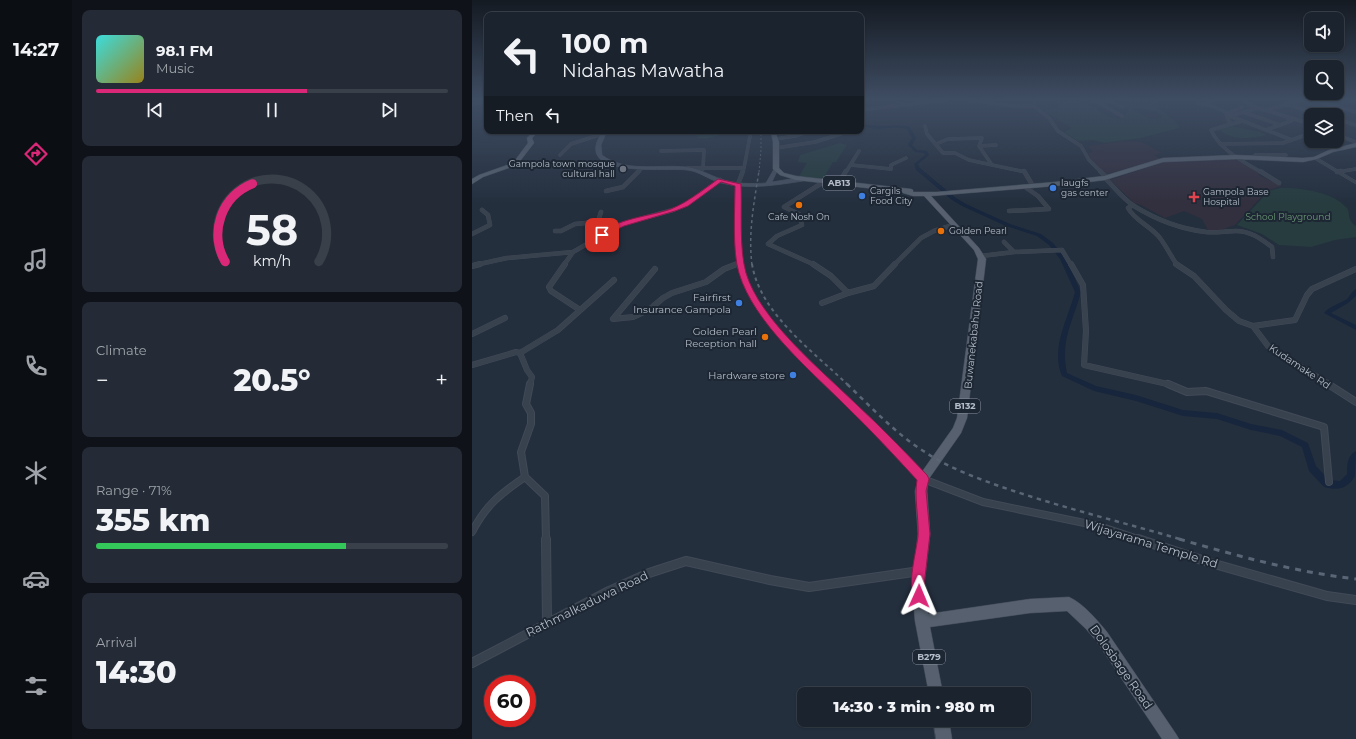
<!DOCTYPE html>
<html lang="en">
<head>
<meta charset="utf-8">
<style>
  :root { --surface:#1b232e; --page:#242b36; --text:#f1f3f6; --muted:#a0a4aa; --line:#39404a; --accent:#db2777 }
  body { margin:0; font-family:Montserrat,sans-serif; background:var(--page); color:var(--text); height:100vh; display:flex; flex-direction:column; font-size:15px; white-space:nowrap }
  * { box-sizing:border-box; margin:0 }
  p { font-size:13px; color:var(--muted) }
  .icon { flex:none; width:22px; height:22px; fill:none; stroke:currentColor; stroke-width:2; stroke-linecap:round; stroke-linejoin:round }
  .map { position:relative; flex:1; overflow:hidden }
  .drawer { display:flex; flex-direction:column; gap:10px; padding:10px; background:#0f1319; width:400px }
  .drawer>* { flex:none }
  .top-card { position:absolute; left:12px; top:12px; width:380px; height:122px; border-radius:8px; box-shadow:0 1px 3px #0004,0 0 0 1px var(--line); background:#1b232e; color:var(--text); overflow:hidden }
  .tools { position:absolute; left:832px; top:12px; display:grid; gap:8px }
  .tools a { display:grid; place-items:center; width:40px; height:40px; border-radius:8px; background:var(--surface); box-shadow:0 1px 3px #0004,0 0 0 1px var(--line); font-size:20px }
  .speed { position:absolute; left:12px; top:675px; display:flex; gap:8px; font-size:20px; font-weight:700; text-align:center }
  .speed>* { display:grid; place-content:center; width:52px; height:52px; border-radius:50%; background:var(--surface); box-shadow:0 1px 3px #0004,0 0 0 1px var(--line); line-height:1 }
  .speed .limit { border:6px solid #d22; background:#fff; color:#111 }
  .pin { position:absolute; display:grid; place-items:center; width:34px; height:34px; color:#fff; margin:-17px; border-radius:8px; box-shadow:0 2px 6px #0006 }
  .me { position:absolute; width:44px; margin:-22px; rotate:1deg; stroke-linejoin:round; filter:drop-shadow(0 0 3px #0008) }
  .turn { display:flex; align-items:center; gap:14px; height:84px; padding:0 12px; font-size:18px }
  .turn .icon { width:52px; height:52px; stroke-width:2.5 }
  .turn b { display:block; font-size:28px; line-height:34px }
  .then { display:flex; align-items:center; height:38px; padding:0 12px; background:#0003; gap:8px; font-size:15px }
  .big { font-size:30px; font-weight:800; line-height:1.1 }
  .drawer .card { flex:1; display:flex; flex-direction:column; justify-content:center; gap:6px; min-width:0; padding:0 14px; border-radius:8px; background:var(--page) }
  .drawer .dial { align-items:center; gap:0 }
  .dial svg { height:104px; overflow:visible; fill:none; stroke:var(--line); stroke-width:7; stroke-linecap:round; text-anchor:middle }
  .dial text { fill:var(--text); stroke:none }
  .song { display:flex; align-items:center; gap:12px }
  .cover { width:48px; height:48px; border-radius:6px; background:linear-gradient(135deg,hsl(180 70% 55%),hsl(50 70% 35%)) }
  .played { height:4px; border-radius:2px; background:linear-gradient(90deg,var(--accent) 60%,var(--line) 60%) }
  .keys { display:flex; justify-content:space-around; direction:ltr }
  .heat { display:flex; justify-content:space-between; align-items:center; font-size:22px; direction:ltr }
  .charge { height:6px; border-radius:3px; background:linear-gradient(90deg,#34c759 71%,var(--line) 0) }
  .trip { position:absolute; left:325px; top:687px; width:234px; height:40px; border-radius:8px; background:var(--surface); box-shadow:0 1px 3px #0004,0 0 0 1px var(--line); font-weight:800; line-height:40px; text-align:center }
  main { display:flex; flex:1; min-height:0 }
  .tabs { display:flex; flex-direction:column; width:72px; justify-content:space-around; align-items:center; background:#0b0e12; color:var(--muted) }
  .tabs .icon { width:28px; height:28px }
  .tabs .current { color:var(--accent) }
  .tabs b { font-size:18px; color:var(--text) }
  .map>svg:first-child { display:block }
  .medical { fill:#32303f }
  .green { fill:#263c3f; fill-rule:evenodd }
  .lines { fill:none; stroke-linecap:round; stroke-linejoin:round }
  .canal { fill:#17263c; fill-rule:evenodd }
  .minor-far4-casing { stroke:#414a57; stroke-width:3.5 }
  .minor-far3-casing { stroke:#414a57; stroke-width:4.5 }
  .minor-far2-casing { stroke:#414a57; stroke-width:6 }
  .minor-far1-casing { stroke:#414a57; stroke-width:8 }
  .minor-casing { stroke:#414a57; stroke-width:10 }
  .tertiary-casing { stroke:#414a57; stroke-width:1 }
  .secondary-casing { stroke:#414a57; stroke-width:1 }
  .primary-casing { stroke:#414a57; stroke-width:1 }
  .minor-far4 { stroke:#38414e; stroke-width:3 }
  .minor-far3 { stroke:#38414e; stroke-width:4 }
  .minor-far2 { stroke:#38414e; stroke-width:5 }
  .minor-far1 { stroke:#38414e; stroke-width:6 }
  .minor { stroke:#38414e; stroke-width:8 }
  .tertiary { fill:#38414e; fill-rule:evenodd }
  .secondary { fill:#465061; fill-rule:evenodd }
  .primary { fill:#56606e; fill-rule:evenodd }
  .rail-far4 { stroke:#5a6575; stroke-width:1; stroke-dasharray:2 2; stroke-linecap:butt }
  .rail-far3 { stroke:#5a6575; stroke-width:1.5; stroke-dasharray:3 3; stroke-linecap:butt }
  .rail-far2 { stroke:#5a6575; stroke-width:2; stroke-dasharray:3.5 3.5; stroke-linecap:butt }
  .rail-far1 { stroke:#5a6575; stroke-width:2.5; stroke-dasharray:4.5 4.5; stroke-linecap:butt }
  .rail { stroke:#5a6575; stroke-width:3; stroke-dasharray:6 6; stroke-linecap:butt }
  .route { fill:#db2777; stroke:#8e194d }
  .worship-dot { fill:#6b7280; stroke:#1d2633; stroke-width:1.5 }
  .shop-dot { fill:#3f7fe0; stroke:#1d2633; stroke-width:1.5 }
  .health-dot { fill:#e0444e; stroke:#1d2633; stroke-width:1.5 }
  .food-dot { fill:#e8710a; stroke:#1d2633; stroke-width:1.5 }
  .labels { text-anchor:middle; stroke-width:4; stroke-linejoin:round; paint-order:stroke }
  .far-poi-label { font-size:9px; fill:#b4bcc9; stroke:#1d2633; text-anchor:start }
  .shield { fill:#1d2633; stroke:#878f9c; stroke-width:1 }
  .shield-label { font-size:9px; font-weight:bold; fill:#b4bcc9 }
  .far-park-label { font-size:9px; fill:#6b9a76; stroke:#1d2633 }
  .poi-label { font-size:10px; fill:#b4bcc9; stroke:#1d2633; text-anchor:end }
  .street-label { font-size:10px; fill:#b4bcc9; stroke:#1d2633 }
  .near-street-label { font-size:12px; fill:#b4bcc9; stroke:#1d2633 }
</style>
</head>
<body>
<main>
<nav class="tabs">
<b>14:27</b>
<svg class="icon current" aria-label="directions" viewBox="0 0 24 24"><path d="M12 3l9 9-9 9-9-9zM9 14v-3h6M13 9l2 2-2 2"/></svg>
<svg class="icon" aria-label="music" viewBox="0 0 24 24"><path d="M9 18V5l10-2v13"/><circle cx="6" cy="18" r="3"/><circle cx="16" cy="16" r="3"/></svg>
<svg class="icon" aria-label="phone" viewBox="0 0 24 24"><path d="M5 4h4l2 5-3 2q2 4 5 5l2-3 5 2v4C11 20 4 13 5 4z"/></svg>
<svg class="icon" aria-label="climate" viewBox="0 0 24 24"><path d="M12 3v18M4 7l16 10M4 17L20 7"/></svg>
<svg class="icon" aria-label="car" viewBox="0 0 24 24"><path d="M5 17H2v-5l4-1 3-4h7l3 4 3 1v5h-3M9 17h6M6 11h13"/><circle cx="7" cy="17" r="2"/><circle cx="17" cy="17" r="2"/></svg>
<svg class="icon" aria-label="filters" viewBox="0 0 24 24"><path d="M4 7h16M4 17h16"/><circle cx="9" cy="7" r="2"/><circle cx="15" cy="17" r="2"/></svg>
</nav>
<section class="drawer">
<div class="card">
<div class="song"><i class="cover"></i><div><b>98.1 FM</b><p>Music</p></div></div>
<div class="played"></div>
<div class="keys"><svg class="icon" aria-label="previous" viewBox="0 0 24 24"><path d="M18 5L8 12l10 7zM5 5v14"/></svg><svg class="icon" aria-label="pause" viewBox="0 0 24 24"><path d="M8 5v14M16 5v14"/></svg><svg class="icon" aria-label="next" viewBox="0 0 24 24"><path d="M6 5l10 7-10 7zM19 5v14"/></svg></div>
</div>
<div class="card dial"><svg viewBox="0 0 100 80">
<path d="M14 69A42 42 0 1 1 86 69"/>
<path d="M14 69A42 42 0 0 1 35 9" stroke="#db2777"/>
<text x="50" y="56" font-size="32" font-weight="700">58</text>
<text x="50" y="72" font-size="11">km/h</text>
</svg></div>
<div class="card"><p>Climate</p>
<div class="heat"><a>−</a><b class="big">20.5°</b><a>+</a></div>
</div>
<div class="card"><p>Range · 71%</p><b class="big">355 km</b><div class="charge"></div></div>
<div class="card"><p>Arrival</p><b class="big">14:30</b></div>
</section>
<div class="map">
<svg width="884" height="739" viewBox="0 0 884 739">
  <rect width="100%" height="100%" fill="#242f3e"/>
  <!-- medical -->
  <path class="medical" d="M 651,141 L 670,142 L 690,153 L 682,155 L 688,159 L 635,174 L 626,168 L 619,160 L 616,153 L 621,152 L 616,146 Z
    M 764,157 L 792,172 L 786,175 L 810,186 L 796,190 L 763,225 L 746,231 L 736,230 L 730,219 L 712,211 L 693,218 L 669,205 L 662,203 L 638,180 L 692,162 Z"/>
  <!-- green -->
  <path class="green" d="M 659,100 L 684,100 L 687,108 L 706,124 L 707,128 L 669,138 L 632,143 L 621,140 L 606,141 L 592,132 L 600,128 L 572,111 C 576,109 580,110 584,108 C 586,107 587,105 588,103 C 609,90 635,121 647,119 C 651,118 654,114 657,111 L 652,104 ZM 667,108 L 686,112 L 690,117 L 686,119 L 679,119 L 662,110 Z
    M 758,126 L 788,132 L 794,135 C 778,139 758,141 745,128 Z
    M 214,131 L 256,131 C 245,137 237,139 225,138 L 227,136 L 215,133 Z
    M 368,143 L 375,145 L 364,162 L 361,162 L 351,179 L 327,176 L 335,163 L 326,162 L 328,155 Z
    M 808,188 C 827,187 861,192 874,207 C 880,213 873,218 884,226 L 884,237 L 863,240 L 839,247 L 807,245 L 790,234 L 765,225 L 797,191 Z"/>
  <g class="lines">
    <!-- canal -->
    <path class="canal" d="M 389,123 C 406,129 421,123 438,127 L 444,138 L 440,145 L 445,150 L 455,151 L 457,155 L 446,164 L 448,168 L 484,198 L 494,204 L 538,224 L 569,234 L 581,243 L 594,259 L 609,292 C 601,322 588,340 595,373 L 624,386 L 664,395 L 711,410 L 745,413 L 779,424 L 810,430 L 836,443 L 844,466 L 857,480 L 868,481 L 875,474 C 875,466 875,455 884,451 L 883,476 C 876,489 865,491 852,487 L 837,471 L 830,447 L 808,436 L 779,430 L 745,419 L 711,416 L 664,401 L 622,391 L 590,376 C 578,348 596,319 603,292 L 588,259 L 577,245 L 565,236 L 534,226 L 490,206 L 480,200 L 444,170 L 442,164 L 453,155 L 452,153 L 443,152 L 436,145 L 440,138 L 435,129 C 420,125 404,133 389,125 Z
      M 884,289 L 884,296 L 876,303 L 859,313 L 884,325 L 884,330 L 852,313 C 858,306 867,304 875,299 C 878,296 880,291 884,289 Z"/>
    <defs>
      <path id="minor-far4" d="M 498,100 L 541,106 L 562,106
        M 563,100 L 562,106 L 577,118 L 586,131 L 609,146 L 617,160 L 629,172
        M 622,100 L 650,116
        M 735,100 L 742,100
        M 773,100 L 778,105 L 786,108 L 839,124
        M 843,100 L 884,112
        M 878,100 L 884,101
        M 626,102 L 637,101 L 651,107
        M 725,103 L 737,105 L 756,113
        M 0,104 L 15,102
        M 814,104 L 851,115
        M 786,108 L 758,116 L 820,140
        M 389,110 L 472,100
        M 795,110 L 830,100
        M 771,112 L 808,125 L 794,130
        M 865,119 L 884,125
        M 770,121 L 739,130 C 748,150 772,162 789,172
        M 758,124 L 754,114 L 770,107
        M 808,125 L 819,121 L 816,119
        M 453,126 L 455,134 L 471,153 L 483,153 L 497,160 L 553,172
        M 865,135 L 884,142
        M 303,139 L 323,136 L 339,131
        M 464,144 L 476,139 L 510,138 L 507,146 L 524,145
        M 748,144 L 811,143 L 839,133
        M 507,146 L 520,165
        M 304,148 L 343,142 L 378,131
        M 189,151 L 232,150 L 231,169
        M 88,155 L 99,144 L 130,134
        M 783,158 L 783,155 L 814,155
        M 379,165 L 419,169 L 419,165 L 434,158
        M 215,168 L 272,168 L 270,172
        M 272,168 L 279,131
        M 166,172 L 170,168
        M 374,172 L 387,151
        M 865,172 L 884,169"/>
      <path id="minor-far3" d="M 552,171 L 561,186
        M 628,171 L 634,177
        M 788,171 L 807,183
        M 865,172 L 869,171
        M 633,178 C 642,187 651,199 662,206 C 683,219 709,229 734,232 C 744,233 754,231 764,231 C 779,231 789,239 800,247 L 801,257
        M 367,183 L 374,171
        M 266,184 L 271,171
        M 134,191 L 151,187 L 167,171
        M 661,205 L 656,208 C 663,221 679,226 688,238 C 694,246 699,256 705,265
        M 537,211 L 577,209 L 566,196 L 553,187
        M 83,231 L 89,231 L 103,224 L 125,222
        M 0,234 L 18,225 L 16,215 L 10,210
        M 120,240 L 129,212
        M 542,252 L 590,250 L 599,265
        M 509,256 L 542,252 L 532,242
        M 3,265 L 35,258 L 101,252 L 150,224 L 201,210 L 213,205 L 248,180
        M 92,265 L 101,252
        M 263,265 L 269,263
        M 343,265 L 296,244 L 305,236 L 330,225 L 327,214 L 312,207 L 353,181
        M 422,265 L 449,238 L 462,231 L 481,225"/>
      <path id="minor-far2" d="M 93,264 L 77,287 L 79,291 L 108,310
        M 341,264 L 359,276 L 376,293
        M 599,264 L 611,285 L 614,331 L 612,365 L 700,385
        M 704,264 L 722,276 L 754,310 L 767,321 L 781,326 L 796,346 L 858,385
        M 0,266 L 8,264
        M 183,269 L 141,319 L 161,317 L 178,309 L 191,298 L 200,293 L 234,282 L 252,269 L 265,264
        M 350,303 L 376,293 L 402,286 L 423,264
        M 781,326 L 823,320 L 835,295 L 840,289 L 884,269
        M 0,334 L 33,318
        M 48,353 L 86,330 L 142,280
        M 0,365 L 44,352 L 48,353 L 55,370 L 60,377 L 58,385"/>
      <path id="minor-far1" d="M 58,384 L 54,404 L 59,413 L 59,424 L 49,452 L 53,477 L 73,496 L 74,540
        M 696,384 L 715,392 L 734,391 L 852,427 L 857,482
        M 856,384 L 884,402
        M 451,479 L 511,502 L 627,526 L 669,540
        M 0,532 C 14,505 28,494 53,477"/>
      <path id="minor" d="M 74,539 L 75,623
        M 666,539 L 739,563 L 855,596 L 884,600
        M 0,663 L 137,591 L 177,573 L 214,561 L 298,580 L 337,587 L 448,571"/>
      <path id="tertiary" d="M 842,157 L 844,157 L 884,181 L 884,184 L 842,159 Z
        M 264,183 L 268,184 C 269,213 265,244 273,271 C 288,323 346,369 384,405 C 408,428 431,452 454,476 L 455,479 L 454,482 L 451,483 L 448,482 C 424,457 401,431 376,407 C 340,372 280,321 267,271 C 263,254 263,236 263,219 C 264,208 262,194 264,183 Z"/>
      <path id="secondary" d="M 131,131 L 135,131 L 129,145 L 130,155 C 154,173 186,164 214,167 C 226,168 237,175 249,179 C 263,184 279,184 294,183 L 302,169 L 304,168 L 306,169 L 300,182 L 331,177 L 334,179 L 331,181 C 304,185 277,190 249,183 C 237,180 227,171 215,170 C 195,167 96,180 131,131 Z"/>
      <path id="primary" d="M 62,131 L 67,131 L 60,138 L 62,143 L 45,165 L 11,177 L 0,184 L 0,179 L 7,175 L 41,163 L 56,143 L 55,138 Z
        M 299,131 L 303,131 L 307,142 L 307,168 L 312,173 L 324,176 L 439,189 L 441,190 L 441,192 L 465,192 L 583,182 L 632,176 L 691,158 L 764,155 L 831,158 L 842,157 L 857,150 L 884,143 L 884,147 L 861,152 L 845,159 L 831,162 L 764,159 L 691,162 L 633,180 L 583,186 L 459,196 L 507,248 L 514,259 L 495,418 L 489,433 L 456,480 L 455,491 L 458,534 L 452,586 L 456,614 L 558,599 L 597,597 C 612,604 625,620 635,632 L 704,734 L 707,739 L 690,739 L 625,642 L 614,629 L 595,611 L 558,613 L 458,627 L 471,694 L 457,694 L 443,621 L 440,586 L 446,534 L 443,491 L 447,476 L 481,428 L 485,418 L 506,259 L 502,250 L 452,196 L 441,196 L 431,193 L 430,192 L 324,180 L 308,175 L 301,169 L 301,142 Z
        M 461,720 L 477,720 L 480,739 L 464,739 Z"/>
    </defs>
    <!-- minor-far4 casing -->
    <use href="#minor-far4" class="minor-far4-casing"/>
    <!-- minor-far3 casing -->
    <use href="#minor-far3" class="minor-far3-casing"/>
    <!-- minor-far2 casing -->
    <use href="#minor-far2" class="minor-far2-casing"/>
    <!-- minor-far1 casing -->
    <use href="#minor-far1" class="minor-far1-casing"/>
    <!-- minor casing -->
    <use href="#minor" class="minor-casing"/>
    <!-- tertiary casing -->
    <use href="#tertiary" class="tertiary-casing"/>
    <!-- secondary casing -->
    <use href="#secondary" class="secondary-casing"/>
    <!-- primary casing -->
    <use href="#primary" class="primary-casing"/>
    <!-- minor-far4 -->
    <use href="#minor-far4" class="minor-far4"/>
    <!-- minor-far3 -->
    <use href="#minor-far3" class="minor-far3"/>
    <!-- minor-far2 -->
    <use href="#minor-far2" class="minor-far2"/>
    <!-- minor-far1 -->
    <use href="#minor-far1" class="minor-far1"/>
    <!-- minor -->
    <use href="#minor" class="minor"/>
    <!-- tertiary -->
    <use href="#tertiary" class="tertiary"/>
    <!-- secondary -->
    <use href="#secondary" class="secondary"/>
    <!-- primary -->
    <use href="#primary" class="primary"/>
    <!-- rail-far4 -->
    <path class="rail-far4" d="M 287,172 L 289,150 L 289,131"/>
    <!-- rail-far3 -->
    <path class="rail-far3" d="M 280,265 C 276,233 282,203 287,171"/>
    <!-- rail-far2 -->
    <path class="rail-far2" d="M 280,264 C 288,314 342,352 376,385"/>
    <!-- rail-far1 -->
    <path class="rail-far1" d="M 375,384 C 400,408 424,434 453,452 C 475,467 502,477 527,486 C 587,507 650,522 711,540"/>
    <!-- rail -->
    <path class="rail" d="M 707,539 C 766,556 823,572 884,579"/>
  </g>
  <!-- sky -->
  <linearGradient id="sky" x2="0" y2="1"><stop stop-color="#141a22"/><stop offset="0.49" stop-color="#3f4d63"/><stop offset="1" stop-color="#3f4d63" stop-opacity="0"/></linearGradient>
  <rect width="884" height="203" fill="url(#sky)"/>
  <!-- route -->
  <path class="route" d="M 246,179 L 269,184 C 270,210 267,248 274,273 C 288,320 349,370 384,404 C 409,427 432,451 455,475 L 457,479 L 454,491 L 458,534 L 452,586 L 453,596 L 451,600 L 447,602 L 442,600 C 435,583 444,554 446,536 C 447,517 442,499 445,480 C 422,455 399,430 374,406 C 338,370 282,323 267,273 C 260,251 263,209 263,186 L 249,182 L 216,206 L 203,211 L 152,226 L 132,236 L 127,235 C 145,218 176,217 199,209 C 216,202 231,190 246,179 Z"/>
  <!-- markers -->
  <circle class="worship-dot" cx="151" cy="169" r="4"/>
  <g class="shop-dot">
    <circle cx="581" cy="188" r="4"/>
    <circle cx="390" cy="196" r="4"/>
    <circle cx="267" cy="303" r="4"/>
    <circle cx="321" cy="375" r="4"/>
  </g>
  <path class="health-dot" d="M720 191h4v4h4v4h-4v4h-4v-4h-4v-4h4z"/>
  <g class="food-dot">
    <circle cx="327" cy="205" r="4"/>
    <circle cx="469" cy="231" r="4"/>
    <circle cx="293" cy="337" r="4"/>
  </g>
  <g class="labels">
    <!-- far-poi labels -->
    <g class="far-poi-label">
      <text x="143" y="167" text-anchor="end">Gampola town mosque<tspan x="143" dy="10">cultural hall</tspan></text>
      <text x="589" y="186">laugfs<tspan x="589" dy="10">gas center</tspan></text>
      <text x="398" y="194">Cargils<tspan x="398" dy="10">Food City</tspan></text>
      <text x="731" y="195">Gampola Base<tspan x="731" dy="10">Hospital</tspan></text>
      <text x="327" y="220" text-anchor="middle">Cafe Nosh On</text>
      <text x="477" y="234">Golden Pearl</text>
    </g>
    <!-- shield labels -->
    <g class="shield">
      <rect x="351" y="176" width="32" height="14" rx="3"/>
      <rect x="478" y="399" width="30" height="14" rx="3"/>
      <rect x="441" y="650" width="32" height="14" rx="3"/>
    </g>
    <g class="shield-label">
      <text x="367" y="186">AB13</text>
      <text x="493" y="409">B132</text>
      <text x="457" y="660">B279</text>
    </g>
    <!-- far-park labels -->
    <g class="far-park-label">
      <text x="816" y="220">School Playground</text>
    </g>
    <!-- poi labels -->
    <g class="poi-label">
      <text x="259" y="301">Fairfirst<tspan x="259" dy="12">Insurance Gampola</tspan></text>
      <text x="285" y="335">Golden Pearl<tspan x="285" dy="12">Reception hall</tspan></text>
      <text x="313" y="379">Hardware store</text>
    </g>
    <!-- street labels -->
    <g class="street-label">
      <text transform="translate(501 335) rotate(-84)" y="4">Buwanekabahu Road</text>
      <text transform="translate(828 366) rotate(34)" y="4">Kudamake Rd</text>
    </g>
    <!-- near-street labels -->
    <g class="near-street-label">
      <text transform="translate(679 544) rotate(17)" y="4">Wijayarama Temple Rd</text>
      <text transform="translate(115 604) rotate(-26)" y="4">Rathmalkaduwa Road</text>
      <text transform="translate(649 667) rotate(55)" y="4">Dolosbage Road</text>
    </g>
  </g>
</svg>
<div class="tools">
<a><svg class="icon" aria-label="sound" viewBox="0 0 24 24"><path d="M4 9h4l5-4v14l-5-4H4zM17 9q2 3 0 6"/></svg></a>
<a><svg class="icon" aria-label="search" viewBox="0 0 24 24"><circle cx="10" cy="10" r="6"/><path d="M15 15l6 6"/></svg></a>
<a><svg class="icon" aria-label="layers" viewBox="0 0 24 24"><path d="M12 4l9 5-9 5-9-5zM3 14l9 5 9-5"/></svg></a>
</div>
<div class="speed"><div class="limit">60</div></div>
<div class="pin" style="left:130px;top:235px;background:#d93025"><svg class="icon" aria-label="arrive" viewBox="0 0 24 24"><path d="M6 21V4h12l-3 4 3 4H6"/></svg></div>
<svg class="me" style="left:447px;top:596px" viewBox="-20 -20 40 40"><path d="M0-17L14 15 0 8-14 15z" fill="#db2777" stroke="#fff" stroke-width="4"/></svg>
<div class="trip">14:30 · 3 min · 980 m</div>
<div class="top-card">
<div class="turn"><svg class="icon" aria-label="left" viewBox="0 0 24 24"><path d="M17 20v-9H6M10 6l-5 5 5 5"/></svg><div><b>100 m</b>Nidahas Mawatha</div></div>
<div class="then">Then<svg class="icon" aria-label="left" viewBox="0 0 24 24"><path d="M17 20v-9H6M10 6l-5 5 5 5"/></svg></div>
</div>
</div>
</main>
</body>
</html>
